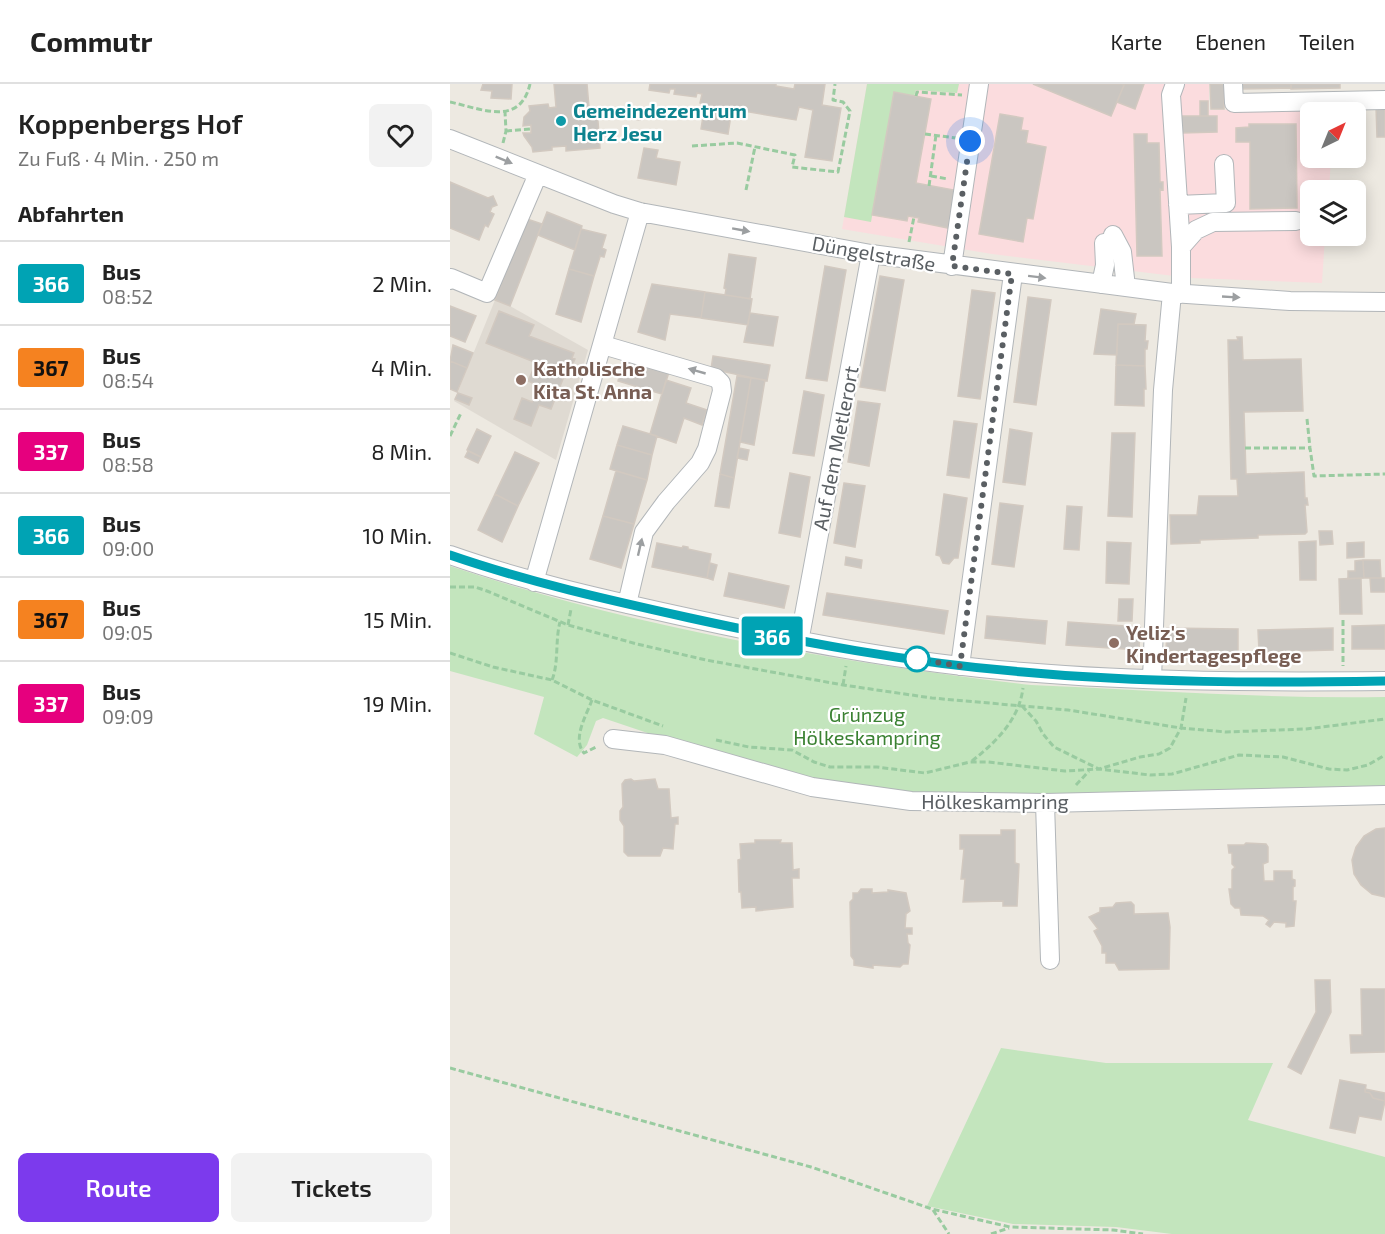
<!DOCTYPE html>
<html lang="de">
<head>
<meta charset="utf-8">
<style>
  body { margin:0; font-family:"Exo 2",sans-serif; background:#f2f2f2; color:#222; height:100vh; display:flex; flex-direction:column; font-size:22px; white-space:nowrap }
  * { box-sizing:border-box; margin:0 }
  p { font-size:20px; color:#767676 }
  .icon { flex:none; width:33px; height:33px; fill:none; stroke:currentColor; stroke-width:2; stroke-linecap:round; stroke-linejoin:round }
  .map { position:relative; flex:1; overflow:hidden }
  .panel { display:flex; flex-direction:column; background:#fff; width:450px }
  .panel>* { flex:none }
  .badge { padding:0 12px; border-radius:4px; font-size:21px; line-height:39px }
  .needle { width:39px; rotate:43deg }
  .controls { position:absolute; left:850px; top:18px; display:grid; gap:12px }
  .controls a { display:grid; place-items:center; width:66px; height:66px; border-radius:9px; background:#fff; box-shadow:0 3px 15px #0003; font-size:30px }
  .you { position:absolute; width:30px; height:30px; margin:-15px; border:4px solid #fff; border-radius:50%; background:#1a73e8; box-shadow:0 0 0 9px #1a73e833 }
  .map>.badge { position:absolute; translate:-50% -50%; box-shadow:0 0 0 3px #fff }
  h2 { padding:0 18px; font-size:22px; line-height:54px }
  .round { display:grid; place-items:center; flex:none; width:63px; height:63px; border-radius:9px; background:#f2f2f2 }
  .head { display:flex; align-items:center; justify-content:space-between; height:102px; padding:0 18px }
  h1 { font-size:28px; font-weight:600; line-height:45px }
  .cta { display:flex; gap:12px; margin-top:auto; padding:12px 18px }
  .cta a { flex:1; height:69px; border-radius:9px; background:#7c3aed; color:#fff; font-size:24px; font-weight:600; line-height:69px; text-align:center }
  .cta a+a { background:#f2f2f2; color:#222 }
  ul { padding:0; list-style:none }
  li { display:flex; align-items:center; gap:18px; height:84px; padding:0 18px; border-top:2px solid #e0e0e0 }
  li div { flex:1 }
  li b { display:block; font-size:22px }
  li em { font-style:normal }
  li .badge { min-width:66px; font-weight:700; text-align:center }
  header { display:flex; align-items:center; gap:36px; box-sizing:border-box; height:84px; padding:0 30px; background:#fff; border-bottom:2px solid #e0e0e0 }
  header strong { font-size:28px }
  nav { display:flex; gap:33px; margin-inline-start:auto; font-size:21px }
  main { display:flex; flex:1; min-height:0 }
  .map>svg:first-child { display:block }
  .education { fill:#dfdad2 }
  .medical { fill:#fbdcde }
  .green { fill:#c3e5bd }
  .building { fill:#cac6c1; stroke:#d2c9c0; stroke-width:1.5 }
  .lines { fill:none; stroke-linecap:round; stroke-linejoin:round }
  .minor-casing { stroke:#b2b6b9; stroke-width:20 }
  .path { stroke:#99cba0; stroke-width:3; stroke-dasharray:6 3; stroke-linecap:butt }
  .minor { stroke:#fff; stroke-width:18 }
  .oneway { fill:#9c9fa1 }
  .line-casing { stroke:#fff; stroke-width:14 }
  .line { stroke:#00a3b4; stroke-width:9 }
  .walk { stroke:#5a5f63; stroke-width:6; stroke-dasharray:0 10.8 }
  .culture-dot { fill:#0f9aa8; stroke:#fff; stroke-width:2 }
  .education-dot { fill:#8d6e63; stroke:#fff; stroke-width:2 }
  .stop-dot { fill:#fff; stroke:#00a3b4; stroke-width:3 }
  .labels { text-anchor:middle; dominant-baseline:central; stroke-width:4.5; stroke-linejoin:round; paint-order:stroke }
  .culture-label { font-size:20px; font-weight:bold; fill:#0d838f; stroke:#fff; text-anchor:start }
  .street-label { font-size:20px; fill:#5a5f63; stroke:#fff }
  .education-label { font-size:20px; font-weight:bold; fill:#785e54; stroke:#fff; text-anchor:start }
  .park-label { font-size:20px; fill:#3a8132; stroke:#fff }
</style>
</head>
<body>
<header>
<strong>Commutr</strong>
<nav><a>Karte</a><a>Ebenen</a><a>Teilen</a></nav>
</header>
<main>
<section class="panel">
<div class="head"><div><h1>Koppenbergs Hof</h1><p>Zu Fuß · 4 Min. · 250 m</p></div><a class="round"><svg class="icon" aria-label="heart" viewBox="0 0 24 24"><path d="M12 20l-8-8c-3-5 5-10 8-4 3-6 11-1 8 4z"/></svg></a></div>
<h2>Abfahrten</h2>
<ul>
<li><span class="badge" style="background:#00a3b4;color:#fff">366</span><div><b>Bus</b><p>08:52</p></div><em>2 Min.</em></li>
<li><span class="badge" style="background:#f58220;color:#111">367</span><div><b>Bus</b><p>08:54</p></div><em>4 Min.</em></li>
<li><span class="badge" style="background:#e6007e;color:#fff">337</span><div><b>Bus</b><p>08:58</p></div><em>8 Min.</em></li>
<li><span class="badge" style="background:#00a3b4;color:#fff">366</span><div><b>Bus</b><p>09:00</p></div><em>10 Min.</em></li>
<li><span class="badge" style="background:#f58220;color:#111">367</span><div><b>Bus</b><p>09:05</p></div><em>15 Min.</em></li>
<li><span class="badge" style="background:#e6007e;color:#fff">337</span><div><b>Bus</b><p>09:09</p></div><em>19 Min.</em></li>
</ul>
<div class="cta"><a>Route</a><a>Tickets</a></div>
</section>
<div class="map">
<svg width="935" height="1150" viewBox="0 0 935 1150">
  <rect width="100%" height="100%" fill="#ede9e1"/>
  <path class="education" d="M 45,216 L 60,222 L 138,266 L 106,376 L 4,317 Z"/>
  <path class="medical" d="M 417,0 L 759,0 L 759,26 L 882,24 L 882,28 L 861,28 L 861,74 L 881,74 L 879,106 L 861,106 L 861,152 L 875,152 L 872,199 L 741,194 L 542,170 L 392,145 Z"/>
  <path class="green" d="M 417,0 L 509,0 L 507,9 L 466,6 L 464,12 L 444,8 L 421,138 L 394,133 Z
    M 0,482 C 185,544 387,578 581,601 C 699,606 817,615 935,613 L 935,703 L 570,711 L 454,708 L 372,698 L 269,673 L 153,634 L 146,637 L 137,661 L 127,673 L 84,650 L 94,613 L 0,587 Z
    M 551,964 L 656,979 L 823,979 L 798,1036 L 935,1073 L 935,1150 L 722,1150 L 666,1143 L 563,1140 L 477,1122 Z"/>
  <path class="building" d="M 33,0 L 62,0 L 61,15 L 41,14 L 42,7 L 31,6 Z
    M 104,0 L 137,0 L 139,23 L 147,24 L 150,64 L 116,67 L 116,62 L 102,63 L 102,66 L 83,68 L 82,63 L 74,52 L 73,49 L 81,49 L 81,41 L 73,42 L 74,33 L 80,27 L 79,22 L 98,20 L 99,24 L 106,23 Z
    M 200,0 L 326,0 L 326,2 L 344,5 L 345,0 L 375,0 L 372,21 L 391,24 L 382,77 L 355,73 L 363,26 L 349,23 L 346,36 L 282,25 L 278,50 L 251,45 L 255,20 L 250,19 L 252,10 L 247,9 L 246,13 L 224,10 L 225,5 L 220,5 L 219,9 L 199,6 Z
    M 583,0 L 672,0 L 674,1 L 661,32 Z
    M 672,0 L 694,0 L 685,25 L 667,18 L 674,1 Z
    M 760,0 L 774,0 L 774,25 L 761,25 Z
    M 791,0 L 841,0 L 841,4 L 791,5 Z
    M 841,0 L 890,0 L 890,4 L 841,5 Z
    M 444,8 L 481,15 L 466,99 L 504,106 L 498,144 L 468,138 L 469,134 L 458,132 L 457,137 L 422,131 Z
    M 750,17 L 758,17 L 758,32 L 750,32 Z
    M 926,23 L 935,23 L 935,53 L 927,53 Z
    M 173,27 L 190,28 L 190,36 L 173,34 Z
    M 550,30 L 573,34 L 571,46 L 578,47 L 576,59 L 596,63 L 583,135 L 577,134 L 573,158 L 529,150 Z
    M 732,32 L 767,32 L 767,48 L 732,49 Z
    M 799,40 L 846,40 L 847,124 L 800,125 L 800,58 L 786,58 L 786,44 L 799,43 Z
    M 684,50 L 697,50 L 697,59 L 709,59 L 710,98 L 713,98 L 713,106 L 710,105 L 712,172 L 687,172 Z
    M 194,64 L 208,66 L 206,74 L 230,78 L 226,101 L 188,94 Z
    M 0,98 L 38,114 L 43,112 L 47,121 L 42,123 L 40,128 L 44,130 L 38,143 L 35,141 L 29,156 L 0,144 Z
    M 97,128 L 132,142 L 125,166 L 88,151 Z
    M 77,135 L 92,140 L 60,222 L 45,216 Z
    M 131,145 L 156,151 L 152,164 L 156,166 L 154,173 L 150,172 L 150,173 L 144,192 L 119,185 Z
    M 279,170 L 306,174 L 300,215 L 275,211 L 276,205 L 274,204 Z
    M 375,182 L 396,186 L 377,297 L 356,294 Z
    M 119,185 L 144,192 L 131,238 L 106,230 Z
    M 430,192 L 454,196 L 435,307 L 410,303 Z
    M 202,200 L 255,208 L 251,234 L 220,230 L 215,256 L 188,248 Z
    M 522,206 L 545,209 L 530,315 L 508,312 Z
    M 255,208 L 302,215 L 298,241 L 251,234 Z
    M 578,213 L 601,216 L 586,321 L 564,318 Z
    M 0,222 L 26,232 L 15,258 L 0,252 Z
    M 651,225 L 686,230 L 684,240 L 668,240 L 667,271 L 644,270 Z
    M 49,227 L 84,241 L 79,252 L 124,269 L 122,274 L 125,275 L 122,282 L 119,280 L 101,325 L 89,321 L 81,342 L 64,335 L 72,314 L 82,318 L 89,302 L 78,297 L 83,286 L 94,290 L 97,283 L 36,259 Z
    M 300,229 L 328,233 L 323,262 L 294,258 Z
    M 668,240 L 696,241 L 695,257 L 698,257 L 697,265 L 695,265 L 695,282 L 666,281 Z
    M 787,253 L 792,253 L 793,276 L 851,275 L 853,327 L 794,328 L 796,390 L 854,388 L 855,414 L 857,414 L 858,421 L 855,421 L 857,448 L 855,450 L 808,451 L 808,454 L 750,456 L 750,459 L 721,460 L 720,431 L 747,431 L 749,412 L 788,412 L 787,395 L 781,395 L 778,256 L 788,256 Z
    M 3,261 L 23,269 L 17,284 L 0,277 Z
    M 175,271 L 220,285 L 212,310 L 168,297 Z
    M 263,272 L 320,281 L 317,297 L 261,285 Z
    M 0,277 L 17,284 L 7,308 L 0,305 Z
    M 666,281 L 695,282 L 696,305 L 694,305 L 694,322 L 665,321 Z
    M 287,292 L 301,294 L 284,394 L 270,390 Z
    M 301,294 L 315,296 L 304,361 L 290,358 Z
    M 216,296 L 241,304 L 236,319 L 257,326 L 252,341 L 234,334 L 226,359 L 200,350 Z
    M 354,307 L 374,311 L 364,372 L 343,369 Z
    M 8,309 L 22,314 L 19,321 L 5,315 Z
    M 408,317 L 430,320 L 419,382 L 398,378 Z
    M 504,337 L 527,340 L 519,394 L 497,391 Z
    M 173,342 L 207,352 L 202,371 L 167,361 Z
    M 27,345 L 41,352 L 31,373 L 17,366 Z
    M 560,345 L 582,349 L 575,401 L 553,398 Z
    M 662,349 L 685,349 L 682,433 L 658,432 Z
    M 167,361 L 202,371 L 197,396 L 160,385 Z
    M 289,364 L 299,366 L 297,376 L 287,374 Z
    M 18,367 L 31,373 L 28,379 L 15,373 Z
    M 65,368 L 89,379 L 68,422 L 45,410 Z
    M 166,387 L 197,396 L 184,440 L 153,432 Z
    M 340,389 L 360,393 L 350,453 L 329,449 Z
    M 270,390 L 284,394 L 279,424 L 265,422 Z
    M 394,399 L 415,402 L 405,463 L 384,459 Z
    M 45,410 L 68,422 L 52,458 L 28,446 Z
    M 494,410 L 517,414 L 508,474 L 504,474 L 499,480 L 493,479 L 490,472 L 486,471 Z
    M 550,419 L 573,422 L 564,483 L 542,480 Z
    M 617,422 L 632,423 L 629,466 L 614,465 Z
    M 153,432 L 184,440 L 171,484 L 140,475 Z
    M 869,447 L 882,447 L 883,460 L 870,461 Z
    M 866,457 L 866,496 L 850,496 L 849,458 Z
    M 657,458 L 681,459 L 679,500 L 656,499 Z
    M 914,458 L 914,473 L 897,474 L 897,459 Z
    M 207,459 L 232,464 L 233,462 L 238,463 L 238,465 L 261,470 L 257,494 L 202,483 Z
    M 396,473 L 412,476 L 411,484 L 395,481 Z
    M 913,476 L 930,476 L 931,494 L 914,494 Z
    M 913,476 L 914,494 L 898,495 L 898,487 L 905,487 L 905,477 Z
    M 260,479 L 267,481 L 263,496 L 257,494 Z
    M 279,489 L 339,502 L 334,524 L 274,512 Z
    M 911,494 L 912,530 L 890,530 L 889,495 Z
    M 920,494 L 935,494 L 935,508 L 921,508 Z
    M 377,509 L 498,527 L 494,550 L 373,531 Z
    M 669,515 L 683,515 L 682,537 L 668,537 Z
    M 537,532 L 597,537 L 595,560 L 535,554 Z
    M 618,538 L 690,543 L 689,566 L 616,561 Z
    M 935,541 L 935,565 L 902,565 L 902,542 Z
    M 717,544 L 788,545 L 788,568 L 716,567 Z
    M 883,544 L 883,566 L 809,568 L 808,546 Z
    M 181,695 L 184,697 L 205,695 L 208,705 L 219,705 L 221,734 L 228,733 L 228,740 L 225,740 L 223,765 L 213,764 L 210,772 L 178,772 L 174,768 L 174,742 L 170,736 L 170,727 L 173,723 L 172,700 L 175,696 Z
    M 935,744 L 935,813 L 922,810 L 911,801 L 904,790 L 902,776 L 906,763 L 914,752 L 926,745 Z
    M 551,746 L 565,746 L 565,779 L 569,780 L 567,822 L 553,822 L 553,817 L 513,818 L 515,795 L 511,795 L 514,765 L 510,765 L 510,751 L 551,751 Z
    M 305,756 L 331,756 L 330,759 L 342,759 L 343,786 L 349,785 L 349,794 L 342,794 L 343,823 L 306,827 L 306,823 L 292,824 L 291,808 L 289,808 L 288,776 L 291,775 L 290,760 L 305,759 Z
    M 796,759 L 816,760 L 818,763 L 818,778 L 813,780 L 814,797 L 824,797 L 824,787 L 842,787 L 842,795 L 845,796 L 845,802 L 843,803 L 843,817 L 846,817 L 844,842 L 836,843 L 836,839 L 824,838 L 820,843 L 816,840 L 819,836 L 813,832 L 791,831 L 790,824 L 785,824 L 781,820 L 779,805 L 782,805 L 782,786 L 785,783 L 782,780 L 782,769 L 779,769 L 778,761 L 794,761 Z
    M 411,805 L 422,805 L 422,809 L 438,808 L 438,806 L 456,809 L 460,827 L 456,830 L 455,844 L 462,844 L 462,850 L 457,850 L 458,859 L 460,861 L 458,880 L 453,880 L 450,883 L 423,881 L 423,884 L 404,881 L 404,876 L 401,872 L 400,818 L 403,815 L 403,809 L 408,809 Z
    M 681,818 L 684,821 L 684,830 L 718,829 L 720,843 L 719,885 L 669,886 L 665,879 L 656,879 L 656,869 L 652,869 L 652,862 L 644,847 L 648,845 L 639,833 L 650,828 L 650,824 L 663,823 L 666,819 Z
    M 865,896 L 880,896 L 881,928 L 851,990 L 838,983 L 866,928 Z
    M 911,905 L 935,905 L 935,968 L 901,969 L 900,951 L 912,951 Z
    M 890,996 L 916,1001 L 915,1008 L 920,1009 L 923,1014 L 935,1017 L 931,1036 L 909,1032 L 905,1049 L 880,1044 Z
    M 915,1005 L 935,1009 L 935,1017 L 923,1014 L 920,1009 L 915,1008 Z"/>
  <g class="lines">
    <g class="minor-casing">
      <path id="minor" d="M 725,0 L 721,11 L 731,163 L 731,210
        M 783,0 L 784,19 L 935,16
        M 0,55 L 164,120 L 190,128 L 421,170 L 722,209 L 840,217 L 935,218
        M 728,121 L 776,119 L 774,80
        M 663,151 L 672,168 L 676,203
        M 731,163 L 746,146 L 763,138 L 846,137
        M 502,182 L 529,0
        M 0,196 L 1,194 L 37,209 L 88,90
        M 651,200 L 655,181 L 654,159
        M 153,261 L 266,294 L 271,299 L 272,307 L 257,365 L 250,379 L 216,418 L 194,448 L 177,520
        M 0,471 C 74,497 149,514 226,531 C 340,556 456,579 573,588 C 693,598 814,598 935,597
        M 84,498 L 190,128
        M 349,558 L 421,170
        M 510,582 L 563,190
        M 702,595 L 713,306 L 722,209
        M 163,655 L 215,661 L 362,703 L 461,717 L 595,719 L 935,711
        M 595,719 L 600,876"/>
    </g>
    <path class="path" d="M 466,12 L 467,8 L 512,11
      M 0,18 C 32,25 70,43 80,0
      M 56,47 L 81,45
      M 475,50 L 506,54
      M 53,59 L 56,47 L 55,28
      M 242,62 L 287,59 L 345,71 L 342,83 L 388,88 L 400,27 L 393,18 L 383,16 L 385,0
      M 481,92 L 498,95
      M 479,102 L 486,51
      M 296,106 L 305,63
      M 459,158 L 464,133
      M 857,335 L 860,364
      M 0,352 L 11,329
      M 795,364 L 860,364 L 864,392 L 935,390
      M 0,503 L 25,503 L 37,507 L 118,541 L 187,560 L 256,576 L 393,601 L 482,614 L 618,626 L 731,644 L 776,648 L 856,645 L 935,635
      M 893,536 L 893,582
      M 118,541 L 121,525
      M 0,569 L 43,583 L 102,596 L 142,616 L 213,642
      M 102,596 C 109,578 105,557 110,538
      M 393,601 L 396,582
      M 142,616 C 136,632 122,655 134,669 L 148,662
      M 572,622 L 586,637 L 593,650 L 604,663 L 649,685 L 690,673 L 709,670 L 720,664 L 731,644 L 736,614
      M 266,656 L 299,663 L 342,666 L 364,678 L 380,683 L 427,683 L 475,689 L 520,678 L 538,678 L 615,687 L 649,685 L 700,691 L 722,690 L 789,671 L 833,673 L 879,685 L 897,686 L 918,681 L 935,671
      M 522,677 C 546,658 569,636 573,604
      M 626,701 L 639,687
      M 0,984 L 361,1083 L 482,1125 L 560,1143 L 663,1146 L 693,1150
      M 483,1126 L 499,1150
      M 541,1150 L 559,1144"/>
    <use href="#minor" class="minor"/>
  </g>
  <defs><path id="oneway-solid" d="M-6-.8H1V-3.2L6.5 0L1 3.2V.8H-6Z" transform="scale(1.5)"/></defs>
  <g class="oneway">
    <use href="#oneway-solid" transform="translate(54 76) rotate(22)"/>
    <use href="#oneway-solid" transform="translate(291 146) rotate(10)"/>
    <use href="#oneway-solid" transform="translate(587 193) rotate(7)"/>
    <use href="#oneway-solid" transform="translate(781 213) rotate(3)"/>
    <use href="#oneway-solid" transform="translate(247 287) rotate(-164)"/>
    <use href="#oneway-solid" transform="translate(190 463) rotate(-77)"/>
  </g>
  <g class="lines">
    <g class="line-casing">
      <path id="line" d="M 0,471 C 78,498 159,516 240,534 C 350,558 461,579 573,588 C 693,599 814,599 935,597"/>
    </g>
    <use href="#line" class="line"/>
    <path class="walk" d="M 467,575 L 510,582 L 562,190 L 502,182 L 520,57"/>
  </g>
  <circle class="culture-dot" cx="111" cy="37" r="6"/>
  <g class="education-dot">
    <circle cx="71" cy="296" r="6"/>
    <circle cx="664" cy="559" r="6"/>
  </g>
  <circle class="stop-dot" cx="467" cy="575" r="12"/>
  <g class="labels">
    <g class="culture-label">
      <text x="123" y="26">Gemeindezentrum<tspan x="123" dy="23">Herz Jesu</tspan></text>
    </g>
    <g class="street-label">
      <text transform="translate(424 169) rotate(10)">Düngelstraße</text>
      <text transform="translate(385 364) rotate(-79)">Auf dem Metlerort</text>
      <text x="545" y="717">Hölkeskampring</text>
    </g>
    <g class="education-label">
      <text x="83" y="284">Katholische<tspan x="83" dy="23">Kita St. Anna</tspan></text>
      <text x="676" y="548">Yeliz's<tspan x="676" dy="23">Kindertagespflege</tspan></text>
    </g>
    <g class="park-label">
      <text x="417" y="630">Grünzug<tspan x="417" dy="23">Hölkeskampring</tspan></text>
    </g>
  </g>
</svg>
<div class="controls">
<a><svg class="needle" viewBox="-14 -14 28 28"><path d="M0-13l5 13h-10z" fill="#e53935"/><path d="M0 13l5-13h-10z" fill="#767676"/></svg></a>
<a><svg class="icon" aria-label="layers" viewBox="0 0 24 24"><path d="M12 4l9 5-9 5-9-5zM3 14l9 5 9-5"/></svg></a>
</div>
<div class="you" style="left:520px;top:57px"></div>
<b class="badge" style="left:322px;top:552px;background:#00a3b4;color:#fff">366</b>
</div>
</main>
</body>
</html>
